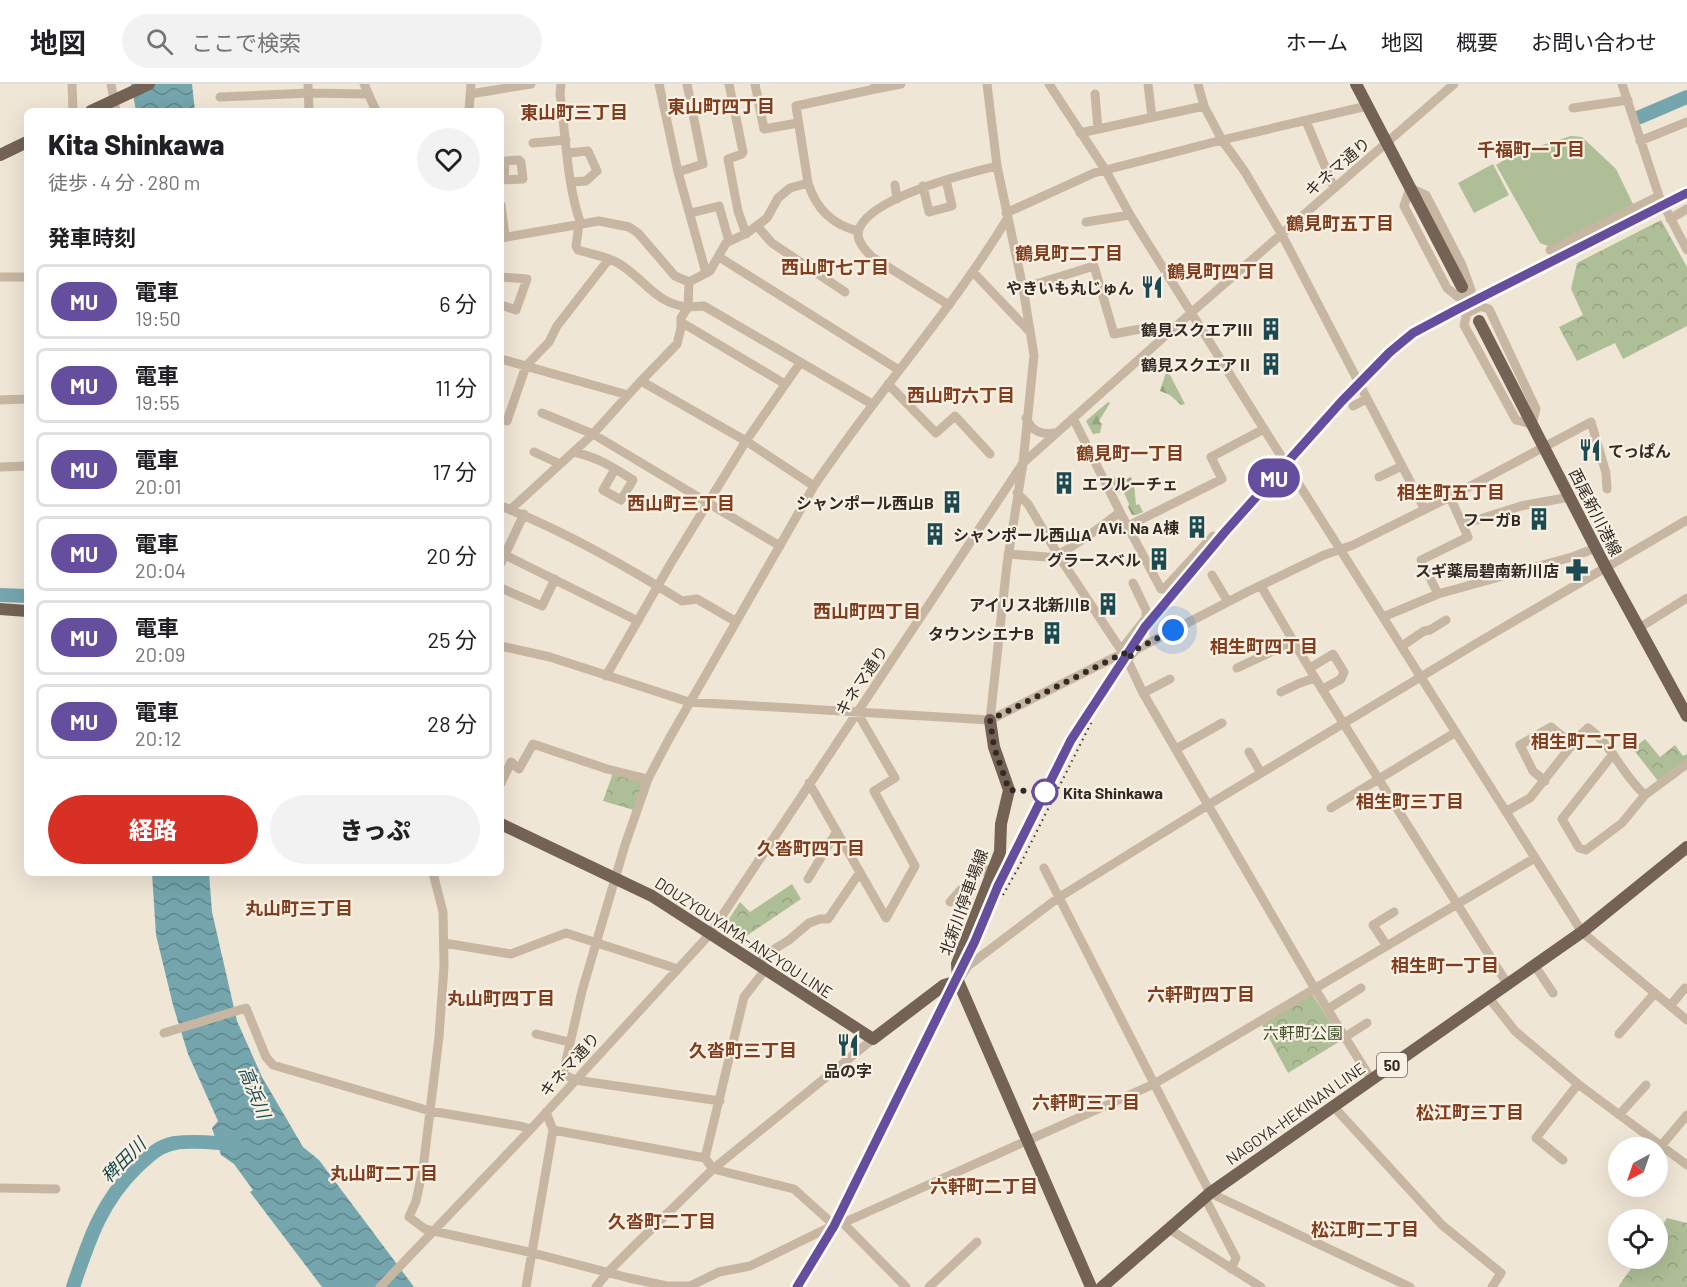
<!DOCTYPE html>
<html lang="ja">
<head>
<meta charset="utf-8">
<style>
  body { margin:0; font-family:Barlow,"Noto Sans JP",sans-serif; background:#f2f2f2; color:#202124; height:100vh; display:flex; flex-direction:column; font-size:22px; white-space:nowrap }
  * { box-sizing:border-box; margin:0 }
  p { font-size:20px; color:#757577 }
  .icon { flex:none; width:33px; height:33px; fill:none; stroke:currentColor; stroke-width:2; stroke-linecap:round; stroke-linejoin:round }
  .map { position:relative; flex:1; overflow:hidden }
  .sheet { position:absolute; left:24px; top:24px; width:480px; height:768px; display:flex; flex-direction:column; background:#fff; border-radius:9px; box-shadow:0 6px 24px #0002 }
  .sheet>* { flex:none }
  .badge { padding:0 12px; border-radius:20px; font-size:21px; line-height:39px }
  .needle { width:39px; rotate:220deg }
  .tools { position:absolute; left:1608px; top:1053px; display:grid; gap:12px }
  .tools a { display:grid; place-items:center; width:60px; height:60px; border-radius:50%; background:#fff; box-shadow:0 6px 24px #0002; font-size:30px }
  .you { position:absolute; width:30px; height:30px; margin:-15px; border:4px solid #fff; border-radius:50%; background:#1a73e8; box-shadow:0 0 0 9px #1a73e833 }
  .map>.badge { position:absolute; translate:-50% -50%; box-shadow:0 0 0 3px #fff }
  h2 { padding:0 24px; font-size:22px; line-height:54px }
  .round { display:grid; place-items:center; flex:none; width:63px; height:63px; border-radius:32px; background:#f2f2f2 }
  .overview { display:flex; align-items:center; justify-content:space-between; height:102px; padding:0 24px }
  h1 { font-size:28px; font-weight:800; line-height:45px }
  .cta { display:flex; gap:12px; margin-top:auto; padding:12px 24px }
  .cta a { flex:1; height:69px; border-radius:36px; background:#d93025; color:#fff; font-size:24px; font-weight:800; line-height:69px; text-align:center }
  .cta a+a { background:#f2f2f2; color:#202124 }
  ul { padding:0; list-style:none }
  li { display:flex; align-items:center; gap:18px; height:75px; margin:0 12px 9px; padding:0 12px; border:3px solid #e0e0e0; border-radius:9px }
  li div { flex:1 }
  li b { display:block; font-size:22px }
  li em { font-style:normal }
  li .badge { min-width:66px; font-weight:700; text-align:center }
  header { display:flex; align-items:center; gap:36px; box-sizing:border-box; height:84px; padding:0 30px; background:#fff; border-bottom:2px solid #e0e0e0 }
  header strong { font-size:28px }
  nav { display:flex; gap:33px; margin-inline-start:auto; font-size:21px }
  .search { width:420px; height:54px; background:#f2f2f2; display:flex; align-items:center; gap:15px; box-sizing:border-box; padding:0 21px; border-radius:33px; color:#757577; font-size:22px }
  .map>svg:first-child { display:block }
  .forest { fill:url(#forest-firs) }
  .park { fill:url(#park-crowns) }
  .garden { fill:#aebe96 }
  .water { fill:url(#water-waves) }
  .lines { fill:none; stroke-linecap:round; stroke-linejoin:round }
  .river { stroke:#75a6ad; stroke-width:14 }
  .major-tunnel { stroke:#cac0b3; stroke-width:12; stroke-dasharray:12 6; stroke-linecap:butt }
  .minor { stroke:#c7b6a2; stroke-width:9 }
  .major { stroke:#746255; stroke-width:12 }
  .rail { stroke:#322a25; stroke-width:2; stroke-dasharray:1.5 4.5; stroke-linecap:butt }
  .line-casing { stroke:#fff; stroke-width:14 }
  .line { stroke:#654e9e; stroke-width:9 }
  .walk { stroke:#322a25; stroke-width:6; stroke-dasharray:0 10.8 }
  .stop-dot { fill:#fff; stroke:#654e9e; stroke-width:3 }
  .labels { text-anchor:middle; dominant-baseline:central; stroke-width:4.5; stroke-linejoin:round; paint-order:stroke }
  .shield { fill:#f8f0e2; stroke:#6d655e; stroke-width:1.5 }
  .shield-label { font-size:15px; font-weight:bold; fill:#322a25 }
  .street-label { font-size:16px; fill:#322a25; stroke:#f8f0e2 }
  .poi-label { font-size:16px; font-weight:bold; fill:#322a25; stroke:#f8f0e2; text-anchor:end }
  .stop-label { font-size:16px; font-weight:bold; fill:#322a25; stroke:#f8f0e2; text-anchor:start }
  .park-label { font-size:16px; fill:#3e5029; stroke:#f8f0e2 }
  .neighbourhood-label { font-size:18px; font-weight:bold; fill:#803e1f; stroke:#f8f0e2 }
  .water-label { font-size:18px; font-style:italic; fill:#1b4a53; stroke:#f8f0e2 }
</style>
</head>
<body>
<header>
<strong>地図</strong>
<div class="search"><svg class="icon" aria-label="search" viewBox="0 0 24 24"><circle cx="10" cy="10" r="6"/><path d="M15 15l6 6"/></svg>ここで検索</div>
<nav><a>ホーム</a><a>地図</a><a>概要</a><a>お問い合わせ</a></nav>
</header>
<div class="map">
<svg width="1687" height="1203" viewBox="0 0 1687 1203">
  <defs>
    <pattern id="forest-firs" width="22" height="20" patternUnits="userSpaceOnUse" patternTransform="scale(1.5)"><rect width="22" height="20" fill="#aebe96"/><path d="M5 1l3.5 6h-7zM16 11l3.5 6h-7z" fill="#96a381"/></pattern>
    <pattern id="park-crowns" width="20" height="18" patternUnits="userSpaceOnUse" patternTransform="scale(1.5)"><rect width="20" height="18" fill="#aebe96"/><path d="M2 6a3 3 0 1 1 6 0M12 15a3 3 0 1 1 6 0" fill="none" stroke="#96a381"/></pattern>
    <pattern id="water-waves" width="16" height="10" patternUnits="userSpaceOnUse" patternTransform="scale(1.5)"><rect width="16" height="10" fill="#75a6ad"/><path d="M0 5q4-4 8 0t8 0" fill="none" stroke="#61878d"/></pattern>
  </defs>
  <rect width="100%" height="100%" fill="#f0e6d6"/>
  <path class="forest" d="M 1167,285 L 1185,320 L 1181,321 L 1170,311 L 1160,307 Z
    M 1108,318 L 1110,319 L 1099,337 L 1102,340 L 1100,349 L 1093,350 L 1086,337 Z
    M 1115,393 L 1118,400 L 1131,393 L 1132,398 L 1118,409 L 1111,396 Z
    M 1134,400 L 1136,421 L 1139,420 L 1143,428 L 1136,431 L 1132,431 L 1128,423 L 1129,420 L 1124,409 Z"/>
  <path class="park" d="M 1661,136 L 1687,183 L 1687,242 L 1623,275 L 1615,259 L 1577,277 L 1559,243 L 1583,231 L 1571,205 L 1577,179 Z
    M 1645,655 L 1660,673 L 1675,661 L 1683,672 L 1687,670 L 1687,675 L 1658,697 L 1633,665 Z
    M 613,689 L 642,697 L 644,700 L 634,726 L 603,717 Z
    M 792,800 L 801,815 L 742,855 L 731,848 L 729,835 L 740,818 L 750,828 Z
    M 1312,910 L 1342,956 L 1288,989 L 1262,941 Z
    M 1667,1134 L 1687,1139 L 1687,1203 L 1618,1203 L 1638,1175 L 1658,1174 L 1658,1148 Z"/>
  <path class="garden" d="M 1571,52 L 1582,53 L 1616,85 L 1634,122 L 1551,163 L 1540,159 L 1496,81 L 1514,70 Z
    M 1493,80 L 1509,111 L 1474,129 L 1458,99 Z"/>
  <path class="water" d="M 131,0 L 192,0 L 195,27 L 136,27 Z
    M 152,789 L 209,789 L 212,828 L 237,937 L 262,993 L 303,1063 L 319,1076 L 414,1203 L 322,1203 L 250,1108 L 253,1106 L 234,1080 L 221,1071 L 212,1044 L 218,1037 L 188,970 L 173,921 L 156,851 Z"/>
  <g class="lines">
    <path class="river" d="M 1640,33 L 1687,13
      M 0,511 L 27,512
      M 73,1203 C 89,1156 101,1118 137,1083 C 149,1072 158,1062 175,1059 C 194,1056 215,1059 235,1060"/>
    <path class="major-tunnel" d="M 1462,203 L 1479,237"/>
    <path class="minor" d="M 72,0 L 73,27
      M 111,0 L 116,27
      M 308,0 L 309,27
      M 364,0 L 376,27
      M 561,0 L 560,10 C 566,51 567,103 581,140
      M 659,0 L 678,88 L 706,189
      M 729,0 L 743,68 L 742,70 L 728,75 L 738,127 L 746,150
      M 755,0 L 764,45 L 798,39
      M 987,0 L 997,82 L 1023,204 L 1034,271 L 1023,379 L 1007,480 L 990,636
      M 1049,0 L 1106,87 L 1130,131 L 1264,345 L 1582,848 L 1687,936
      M 1148,0 L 1152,33
      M 1198,0 L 1204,22 L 1222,56 L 1245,88 L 1281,149 L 1424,424
      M 1622,0 L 1659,112 L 1687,166
      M 875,5 L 901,0
      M 470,10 L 531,0
      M 1095,10 L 1098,45
      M 220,13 L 309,9 L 368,10
      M 1573,24 L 1628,16
      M 469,27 L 471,0
      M 1306,37 L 1334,104
      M 1080,49 L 1204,22
      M 1640,57 L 1687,38
      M 533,59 L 566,56
      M 568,69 L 588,67 L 597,87 L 586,97 L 571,98
      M 678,88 L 703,80 L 687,0
      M 501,96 L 523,95 L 521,78 L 519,76 L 505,77 L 504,96
      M 808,99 L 796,22 L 875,5 L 875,0
      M 895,101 L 897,115
      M 923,102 L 929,128 L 952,122 L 946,96
      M 1410,104 L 1426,111 L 1462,181 L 1471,206 L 1458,213 L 1447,204 L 1404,122 Z
      M 501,121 L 505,152
      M 691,129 L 719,122 L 729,157
      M 1006,129 L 1094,89 L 1222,56 L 1367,22
      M 1670,135 L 1687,125
      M 1086,138 L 1130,131
      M 579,140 L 576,162 L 578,166 C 591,170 606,172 618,179 C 644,194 655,220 688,223 L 681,234 L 681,244 L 677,260 L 641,297
      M 757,142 L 772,159 L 845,208
      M 501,154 L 599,137 L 629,143 L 638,149 L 675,192 L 689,198 L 710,187 L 726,159 L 747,149 L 767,134 L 778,114 L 790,104 L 808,99 C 816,125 833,141 858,147
      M 1550,166 L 1557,164 L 1576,153 L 1659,112
      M 719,173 L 899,286
      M 973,188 L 1030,248
      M 0,193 L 27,193
      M 501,193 L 527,195 L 516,226 L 501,221
      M 689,198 L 688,223 L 704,222 L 872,320
      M 1023,204 L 1094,182 L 1114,250 L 1140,245 L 1169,248
      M 949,221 L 872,173 C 866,167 858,159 858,150 C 861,115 968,89 997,82
      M 1479,222 L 1489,225 L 1536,325 L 1532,340 L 1516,336 L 1464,241 L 1467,229 Z
      M 681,238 L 785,300
      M 501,275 L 628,311 L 641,297 L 746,357 L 814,402
      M 888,300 L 936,349 L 955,332 L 990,370
      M 0,316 L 27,315
      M 1353,322 L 1367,315
      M 542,329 L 593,350 L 780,462
      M 1026,334 C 1032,348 1042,351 1055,349
      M 1073,334 L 1120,428
      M 507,337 L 526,282 L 549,258 L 557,242 L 609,175
      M 534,368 L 560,380
      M 574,368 C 599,374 611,382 633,396 L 621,416 L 603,406 L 615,385
      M 0,383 L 27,382
      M 1379,393 L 1402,382
      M 1017,409 L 1028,420 L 1060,474 L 1127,575 L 1143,609 L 1208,721 L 1315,905 L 1371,995
      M 1450,413 L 1468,453 L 1421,476 L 1438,510 L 1572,473 L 1596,464
      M 501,422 C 562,446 626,482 682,517 L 697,515 L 735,537
      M 511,425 L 593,350 L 628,311
      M 1464,440 L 1521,422 L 1570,413
      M 1128,442 L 1222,395 L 1211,373 L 1264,345
      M 1008,470 L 1060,474
      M 505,471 L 638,537
      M 1058,471 C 1080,458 1100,444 1120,428 L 1161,505 L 1164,505 L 1213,452
      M 501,479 L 524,430
      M 1212,491 L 1228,518
      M 1261,502 L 1315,594 L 1508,901
      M 501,504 L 542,522 L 555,495
      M 1383,533 L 1438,510
      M 1639,544 L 1687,514
      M 501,562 L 550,573 L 689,618 L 990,636 L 1123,569
      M 1402,562 L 1424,547 L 1430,546 L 1446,536
      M 1121,566 L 1146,534 L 1146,526 L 1133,499
      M 1127,575 L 1137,565 L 1249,507 L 1324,471 L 1353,461 L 1450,413 L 1591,338 L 1606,389 L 1607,405
      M 1237,584 L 1294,557
      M 1310,584 L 1333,570 L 1344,588 L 1341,595 L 1323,605
      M 606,592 L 671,479 L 746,357 L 800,279
      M 1281,608 L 1300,599 L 1315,594
      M 1143,609 L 1170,595
      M 1176,665 L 1222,639
      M 1249,668 L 1261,689
      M 1613,670 L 1562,735 L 1579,764 L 1586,766 L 1622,739 L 1645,711
      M 1545,697 L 1533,687 L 1520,661 L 1551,643 L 1573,661
      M 501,699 L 511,678 L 519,685 L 533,660 L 607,685 L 648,695
      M 809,699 L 886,834 L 915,782 L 874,707 L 895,694 L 857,628
      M 1331,724 L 1456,648
      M 1507,727 L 1530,714 L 1579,652 L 1588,644 C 1613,662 1623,692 1645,711 L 1687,680
      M 1044,784 L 1210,1109 L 1410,1203
      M 433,789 L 443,828 L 444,882 L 439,953 L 423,1085 L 416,1117 L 409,1133 L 425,1145 L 533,1169 L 629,1194 L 667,1202 L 690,1202 L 719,1188 L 750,1182 L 834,1141 L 843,1139 L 1154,1000 L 1535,774
      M 808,795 L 837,747
      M 950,818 L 975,790 L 995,783
      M 444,859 L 511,870 L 566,849 L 678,885
      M 1387,862 L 1373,841 L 1394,828
      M 758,881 L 768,869 L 789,856 L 809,839 L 820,835 L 828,835 L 860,788
      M 1535,882 L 1553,909
      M 958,897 L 968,882 L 1058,814 L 1208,721 L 1477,559 L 1687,436
      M 1489,914 L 1515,947 L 1578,1000 L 1687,1081
      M 1670,922 L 1685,904
      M 1328,925 L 1361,904
      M 164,949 L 246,924 L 266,973 L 273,981 L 430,1027 L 520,1042 L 531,1045
      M 536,950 L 569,958
      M 1619,950 L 1655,909
      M 1345,953 L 1367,939
      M 720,1017 L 575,996 L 563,990 L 582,907 L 625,761 L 648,695 L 669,655 L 814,402 C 875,311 950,229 1007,135
      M 1333,1022 L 1442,1141 L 1501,1189 L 1492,1203
      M 1619,1031 L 1646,1001
      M 553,1046 L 705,1074 L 713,1085 L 794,1105 L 834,1141
      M 1661,1062 L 1687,1031
      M 705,1074 L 744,913 L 765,886
      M 1563,1076 L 1536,1054 L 1578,1000
      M 0,1104 L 56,1105
      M 1205,1114 L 1236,1174 L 1231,1185
      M 843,1139 L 906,1203
      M 1169,1145 L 1261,1203
      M 380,1203 L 531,1045 L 710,850 L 1023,379 L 1192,228 L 1454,0
      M 526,1203 L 553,1046 L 546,1028
      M 596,1203 L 608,1188 L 632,1164 L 713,1085 L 873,955
      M 929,1203 L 977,1158"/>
    <path class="major" d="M 1356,0 L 1462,203
      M 91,27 L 149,0
      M 0,71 L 27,58
      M 1479,237 L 1606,484 L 1687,632
      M 0,525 L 27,527
      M 990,636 L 994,663 L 1009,706 L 1001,740 L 1000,768 L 957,880 L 958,897 L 1091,1203
      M 501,740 L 652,812 L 873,955 L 944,901 L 958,897
      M 1102,1203 L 1210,1109 L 1582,848 L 1687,763"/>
    <path class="rail" d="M 1003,811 L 1020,781 L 1092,637
      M 798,1203 L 834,1141 L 975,857 L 998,802 L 1071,656 L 1145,543 L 1224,449 L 1342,317 L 1390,268 L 1413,249 L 1458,225 L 1687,109"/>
  </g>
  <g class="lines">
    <g class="line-casing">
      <path id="line" d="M 797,1203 L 834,1142 L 975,857 L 998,802 L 1071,656 L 1145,543 L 1224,449 L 1342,317 L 1390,268 L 1413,249 L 1458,225 L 1687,109"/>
    </g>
    <use href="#line" class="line"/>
    <path class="walk" d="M 1045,708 L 1009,706 L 994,663 L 990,636 L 1124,569 L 1128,575 L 1137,565 L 1173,546"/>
  </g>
  <defs>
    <g id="restaurant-bare" transform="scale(1.8)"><path d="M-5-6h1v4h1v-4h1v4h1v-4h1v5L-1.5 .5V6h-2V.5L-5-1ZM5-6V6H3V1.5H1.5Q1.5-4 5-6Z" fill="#1b4a53" stroke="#f8f0e2" stroke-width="2.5" paint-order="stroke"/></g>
    <g id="building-bare" transform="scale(1.8)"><path d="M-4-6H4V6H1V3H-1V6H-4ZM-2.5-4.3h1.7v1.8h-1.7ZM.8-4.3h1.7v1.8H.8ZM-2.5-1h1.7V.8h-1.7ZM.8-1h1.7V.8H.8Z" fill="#1b4a53" stroke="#f8f0e2" stroke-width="2.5" paint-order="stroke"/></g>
    <g id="pharmacy-bare" transform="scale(1.8)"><path d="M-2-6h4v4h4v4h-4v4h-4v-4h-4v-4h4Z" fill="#1b4a53" stroke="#f8f0e2" stroke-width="2.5" paint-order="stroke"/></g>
  </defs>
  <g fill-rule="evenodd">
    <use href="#restaurant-bare" x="1152" y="203"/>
    <use href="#building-bare" x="1271" y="245"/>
    <use href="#building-bare" x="1271" y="280"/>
    <use href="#restaurant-bare" x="1590" y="366"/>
    <use href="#building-bare" x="1064" y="399"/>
    <use href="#building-bare" x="952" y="418"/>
    <use href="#building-bare" x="1539" y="435"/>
    <use href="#building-bare" x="1197" y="443"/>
    <use href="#building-bare" x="935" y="450"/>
    <use href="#building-bare" x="1159" y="475"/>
    <use href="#pharmacy-bare" x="1577" y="486"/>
    <use href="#building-bare" x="1108" y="520"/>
    <use href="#building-bare" x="1052" y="549"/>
    <use href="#restaurant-bare" x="848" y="961"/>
  </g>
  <circle class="stop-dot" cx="1045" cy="708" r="12"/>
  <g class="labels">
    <rect class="shield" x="1377" y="969" width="30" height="24" rx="4.5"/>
    <g class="shield-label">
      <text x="1392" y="981">50</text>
    </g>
    <g class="street-label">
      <text transform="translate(1337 82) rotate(-41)">キネマ通り</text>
      <text transform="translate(1596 428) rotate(63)">西尾新川港線</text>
      <text transform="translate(861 596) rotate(-56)">キネマ通り</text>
      <text transform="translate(963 818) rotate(-70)">北新川停車場線</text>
      <text transform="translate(744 853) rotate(33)">DOUZYOUYAMA-ANZYOU LINE</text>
      <text transform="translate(569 980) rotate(-48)">キネマ通り</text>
      <text transform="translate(1295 1029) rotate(-35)">NAGOYA-HEKINAN LINE</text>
    </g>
    <g class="poi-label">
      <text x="1134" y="203">やきいも丸じゅん</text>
      <text x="1253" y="245">鶴見スクエアⅢ</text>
      <text x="1253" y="280">鶴見スクエアⅡ</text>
      <text x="1608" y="366" text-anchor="start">てっぱん</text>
      <text x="1082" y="399" text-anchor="start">エフルーチェ</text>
      <text x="934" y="418">シャンポール西山B</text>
      <text x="1521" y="435">フーガB</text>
      <text x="1179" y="443">AVi. Na A棟</text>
      <text x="953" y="450" text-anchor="start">シャンポール西山A</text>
      <text x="1141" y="475">グラースベル</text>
      <text x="1559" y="486">スギ薬局碧南新川店</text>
      <text x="1090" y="520">アイリス北新川B</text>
      <text x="1034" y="549">タウンシエナB</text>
      <text x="848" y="986" text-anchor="middle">品の字</text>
    </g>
    <g class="stop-label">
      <text x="1063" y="708">Kita Shinkawa</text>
    </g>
    <g class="park-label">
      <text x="1303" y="948">六軒町公園</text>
    </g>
    <g class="neighbourhood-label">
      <text x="721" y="22">東山町四丁目</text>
      <text x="574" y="28">東山町三丁目</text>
      <text x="1531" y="65">千福町一丁目</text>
      <text x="1340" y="139">鶴見町五丁目</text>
      <text x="1069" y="169">鶴見町二丁目</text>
      <text x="835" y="183">西山町七丁目</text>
      <text x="1221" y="187">鶴見町四丁目</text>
      <text x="961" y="311">西山町六丁目</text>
      <text x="1130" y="369">鶴見町一丁目</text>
      <text x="1451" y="408">相生町五丁目</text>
      <text x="681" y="419">西山町三丁目</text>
      <text x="867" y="527">西山町四丁目</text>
      <text x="1264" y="562">相生町四丁目</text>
      <text x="1585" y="657">相生町二丁目</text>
      <text x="1410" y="717">相生町三丁目</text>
      <text x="811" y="764">久沓町四丁目</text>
      <text x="299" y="824">丸山町三丁目</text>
      <text x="1445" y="881">相生町一丁目</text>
      <text x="1201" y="910">六軒町四丁目</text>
      <text x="501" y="914">丸山町四丁目</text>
      <text x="743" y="966">久沓町三丁目</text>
      <text x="1086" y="1018">六軒町三丁目</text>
      <text x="1470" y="1028">松江町三丁目</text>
      <text x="384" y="1089">丸山町二丁目</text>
      <text x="984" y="1102">六軒町二丁目</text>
      <text x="662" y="1137">久沓町二丁目</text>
      <text x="1365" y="1145">松江町二丁目</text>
    </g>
    <g class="water-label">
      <text transform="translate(255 1008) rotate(68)">高浜川</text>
      <text transform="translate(123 1076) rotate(-45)">稗田川</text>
    </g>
  </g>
</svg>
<div class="tools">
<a><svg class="needle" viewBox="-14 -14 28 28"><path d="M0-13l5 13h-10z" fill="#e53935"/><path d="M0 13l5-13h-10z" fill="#757577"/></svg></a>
<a><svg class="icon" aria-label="locate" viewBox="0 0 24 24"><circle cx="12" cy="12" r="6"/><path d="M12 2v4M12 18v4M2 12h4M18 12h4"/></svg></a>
</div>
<div class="you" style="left:1173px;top:546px"></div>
<b class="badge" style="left:1274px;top:394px;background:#654e9e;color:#fff">MU</b>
<section class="sheet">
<div class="overview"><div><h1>Kita Shinkawa</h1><p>徒歩 · 4 分 · 280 m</p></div><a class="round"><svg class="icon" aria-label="heart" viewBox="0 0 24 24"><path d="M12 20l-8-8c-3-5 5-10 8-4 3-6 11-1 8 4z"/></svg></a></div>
<h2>発車時刻</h2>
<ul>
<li><span class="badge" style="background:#654e9e;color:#fff">MU</span><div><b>電車</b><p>19:50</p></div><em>6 分</em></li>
<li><span class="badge" style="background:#654e9e;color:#fff">MU</span><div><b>電車</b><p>19:55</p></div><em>11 分</em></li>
<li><span class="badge" style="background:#654e9e;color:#fff">MU</span><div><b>電車</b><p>20:01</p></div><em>17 分</em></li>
<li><span class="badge" style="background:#654e9e;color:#fff">MU</span><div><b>電車</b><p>20:04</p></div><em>20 分</em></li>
<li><span class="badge" style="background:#654e9e;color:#fff">MU</span><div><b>電車</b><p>20:09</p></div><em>25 分</em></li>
<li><span class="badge" style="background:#654e9e;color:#fff">MU</span><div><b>電車</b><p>20:12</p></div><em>28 分</em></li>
</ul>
<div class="cta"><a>経路</a><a>きっぷ</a></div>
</section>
</div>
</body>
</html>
